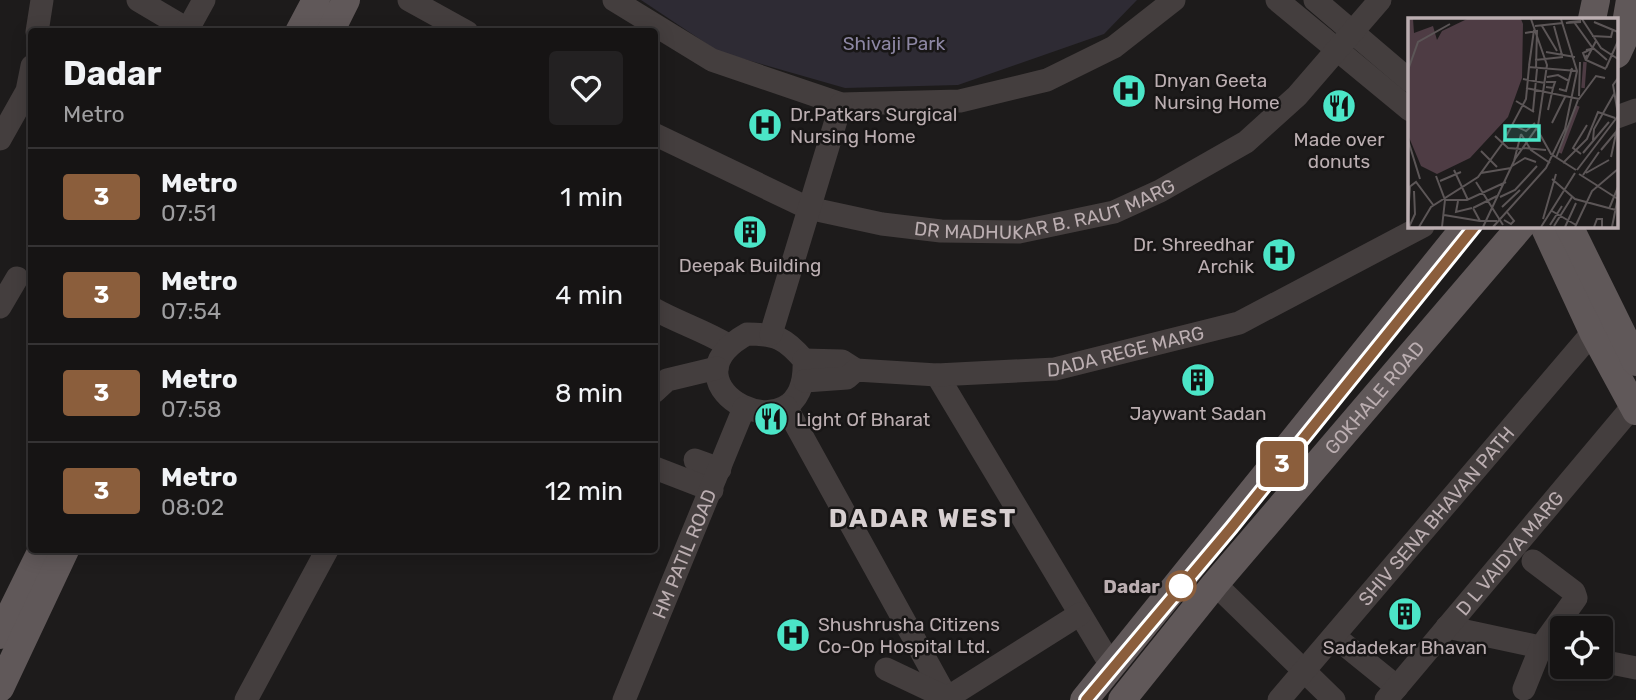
<!DOCTYPE html>
<html lang="en">
<head>
<meta charset="utf-8">
<style>
  body { margin:0; font-family:Rubik,sans-serif; background:#232122; color:#f1f3f6; height:100vh; display:flex; flex-direction:column; font-size:26px; white-space:nowrap }
  * { box-sizing:border-box; margin:0 }
  p { font-size:23px; color:#9e9ea0 }
  .icon { flex:none; width:38px; height:38px; fill:none; stroke:currentColor; stroke-width:2; stroke-linecap:round; stroke-linejoin:round }
  .map { position:relative; flex:1; overflow:hidden }
  .sheet { position:absolute; left:28px; top:28px; width:630px; height:525px; display:flex; flex-direction:column; background:#161414; border-radius:7px; box-shadow:0 4px 18px #0003,0 0 0 2px #353334 }
  .sheet>* { flex:none }
  .badge { padding:0 14px; border-radius:5px; font-size:24px; line-height:46px }
  .fabs { position:absolute; left:1550px; top:616px; display:grid; gap:14px }
  .fabs a { display:grid; place-items:center; width:63px; height:63px; border-radius:7px; background:#161414; box-shadow:0 4px 18px #0003,0 0 0 2px #353334; font-size:35px }
  .map>.badge { position:absolute; translate:-50% -50%; box-shadow:0 0 0 4px #fff }
  .round { display:grid; place-items:center; flex:none; width:74px; height:74px; border-radius:7px; background:#232122 }
  .summary { display:flex; align-items:center; justify-content:space-between; height:119px; padding:0 35px }
  h1 { font-size:33px; font-weight:700; line-height:52px }
  ul { padding:0; list-style:none }
  li { display:flex; align-items:center; gap:21px; height:98px; padding:0 35px; border-top:2px solid #353334 }
  li div { flex:1 }
  li b { display:block; font-size:26px }
  li em { font-style:normal }
  li .badge { min-width:77px; font-weight:700; text-align:center }
  .map>svg:first-child { display:block }
  .green { fill:#2e2b34 }
  .lines { fill:none; stroke-linecap:round; stroke-linejoin:round }
  .minor { stroke:#443e3e; stroke-width:23 }
  .major { stroke:#605859; stroke-width:28 }
  .line-casing { stroke:#fff; stroke-width:16 }
  .line { stroke:#8b5e3c; stroke-width:10 }
  .stop-dot { fill:#fff; stroke:#8b5e3c; stroke-width:3.5 }
  .labels { text-anchor:middle; dominant-baseline:central; stroke-width:5; stroke-linejoin:round; paint-order:stroke }
  .park-label { font-size:19px; fill:#8d87a4; stroke:#181616 }
  .poi-label { font-size:19px; fill:#bbaeb1; stroke:#181616; text-anchor:start }
  .street-label { font-size:19px; fill:#bbaeb1; stroke:#181616 }
  .stop-label { font-size:19px; font-weight:bold; fill:#bbaeb1; stroke:#181616; text-anchor:end }
  .district-label { font-size:26px; font-weight:bold; letter-spacing:2px; fill:#d7cfd0; stroke:#181616 }
  .inset-river { fill:none; stroke:#4e3c44; stroke-width:3.5 }
  .inset-road { fill:none; stroke:#5c5657; stroke-width:2 }
  .view { fill:#4be5c7; fill-opacity:0.15; stroke:#4be5c7; stroke-width:3.5 }
  .inset-edge { fill:none; stroke:#bbaeb1; stroke-width:3.5 }
</style>
</head>
<body>
<div class="map">
<svg width="1636" height="700" viewBox="0 0 1636 700">
  <rect width="100%" height="100%" fill="#1d1b1b"/>
  <path class="green" d="M 641,0 L 1137,0 L 1104,34 L 958,85 L 845,88 L 719,52 Z"/>
  <g class="lines">
    <g class="minor">
      <path d="M 138,0 L 192,32"/>
      <path d="M 409,0 L 467,32"/>
      <path d="M 614,0 L 712,60 L 841,104 L 960,101 L 1047,80 L 1114,47 L 1174,0"/>
      <path d="M 1277,0 L 1410,110"/>
      <path d="M 1315,0 L 1410,81"/>
      <path d="M 188,29 L 204,0"/>
      <path d="M 37,32 L 42,0"/>
      <path d="M 1617,117 L 1636,110"/>
      <path id="s1" d="M 654,134 L 808,208 L 882,224 L 941,231 L 1019,232 L 1114,212 L 1160,191 L 1246,142 L 1297,96 L 1380,0"/>
      <path d="M 0,139 L 27,91 L 32,66"/>
      <path d="M 0,307 L 17,278"/>
      <path d="M 654,309 C 679,323 703,330 728,345"/>
      <path d="M 747,334 C 776,334 785,338 804,360 C 809,465 653,386 747,334 Z"/>
      <path d="M 771,334 L 841,104"/>
      <path d="M 804,360 L 842,361 L 856,370"/>
      <path d="M 937,375 L 1112,667"/>
      <path id="s2" d="M 805,381 L 847,378 L 856,370 L 937,375 L 1055,369 L 1239,323 L 1423,226"/>
      <path d="M 654,392 L 667,380 L 717,368"/>
      <path d="M 786,407 L 948,700"/>
      <path d="M 695,460 L 720,469"/>
      <path d="M 655,468 L 712,490"/>
      <path d="M 1215,584 L 1334,700"/>
      <path d="M 1447,627 L 1563,652"/>
      <path d="M 1334,636 L 1397,687"/>
      <path d="M 1601,661 L 1636,668"/>
      <path d="M 886,669 L 947,698 L 1080,614"/>
      <path d="M 1524,689 L 1541,647 L 1576,598 L 1574,592 L 1533,561"/>
      <path d="M 246,700 L 327,550"/>
      <path id="s3" d="M 624,700 L 744,408"/>
      <path id="s4" d="M 1279,700 L 1593,332"/>
      <path id="s5" d="M 1386,700 L 1633,406"/>
    </g>
    <g class="major">
      <path d="M 1592,19 L 1596,0"/>
      <path d="M 299,32 L 316,0"/>
      <path d="M 330,32 L 346,0"/>
      <path d="M 1617,54 L 1623,41 L 1630,0"/>
      <path d="M 1544,226 L 1593,332 L 1636,411"/>
      <path d="M 1569,226 L 1636,362"/>
      <path d="M 0,635 L 42,550"/>
      <path d="M 0,688 L 65,550"/>
      <path d="M 1084,700 L 1466,226"/>
      <path id="s6" d="M 1122,700 L 1215,584 L 1521,226"/>
    </g>
  </g>
  <g class="lines">
    <g class="line-casing">
      <path id="line" d="M 1086,700 L 1231,528 L 1475,226"/>
    </g>
    <use href="#line" class="line"/>
  </g>
  <defs>
    <g id="hospital-disc" transform="scale(1.75)"><circle r="9.5" fill="#4be5c7" stroke="#181616"/><path d="M-5-5h3v3.5h4V-5h3V5h-3V1.5h-4V5h-3Z" fill="#111"/></g>
    <g id="restaurant-disc" transform="scale(1.75)"><circle r="9.5" fill="#4be5c7" stroke="#181616"/><path d="M-5-6h1v4h1v-4h1v4h1v-4h1v5L-1.5 .5V6h-2V.5L-5-1ZM5-6V6H3V1.5H1.5Q1.5-4 5-6Z" fill="#111"/></g>
    <g id="building-disc" transform="scale(1.75)"><circle r="9.5" fill="#4be5c7" stroke="#181616"/><path d="M-4-6H4V6H1V3H-1V6H-4ZM-2.5-4.3h1.7v1.8h-1.7ZM.8-4.3h1.7v1.8H.8ZM-2.5-1h1.7V.8h-1.7ZM.8-1h1.7V.8H.8Z" fill="#111"/></g>
  </defs>
  <g fill-rule="evenodd">
    <use href="#hospital-disc" x="1129" y="91"/>
    <use href="#restaurant-disc" x="1339" y="106"/>
    <use href="#hospital-disc" x="765" y="125"/>
    <use href="#building-disc" x="750" y="232"/>
    <use href="#hospital-disc" x="1279" y="255"/>
    <use href="#building-disc" x="1198" y="380"/>
    <use href="#restaurant-disc" x="771" y="419"/>
    <use href="#building-disc" x="1405" y="614"/>
    <use href="#hospital-disc" x="793" y="635"/>
  </g>
  <circle class="stop-dot" cx="1181" cy="586" r="14"/>
  <g class="labels">
    <g class="park-label">
      <text x="894" y="43">Shivaji Park</text>
    </g>
    <g class="poi-label">
      <text x="1154" y="80">Dnyan Geeta<tspan x="1154" dy="22">Nursing Home</tspan></text>
      <text x="790" y="114">Dr.Patkars Surgical<tspan x="790" dy="22">Nursing Home</tspan></text>
      <text x="1339" y="139" text-anchor="middle">Made over<tspan x="1339" dy="22">donuts</tspan></text>
      <text x="1254" y="244" text-anchor="end">Dr. Shreedhar<tspan x="1254" dy="22">Archik</tspan></text>
      <text x="750" y="265" text-anchor="middle">Deepak Building</text>
      <text x="1198" y="413" text-anchor="middle">Jaywant Sadan</text>
      <text x="796" y="419">Light Of Bharat</text>
      <text x="818" y="624">Shushrusha Citizens<tspan x="818" dy="22">Co-Op Hospital Ltd.</tspan></text>
      <text x="1405" y="647" text-anchor="middle">Sadadekar Bhavan</text>
    </g>
    <g class="street-label">
      <text stroke="none"><textPath href="#s1" startOffset="413">DR MADHUKAR B. RAUT MARG</textPath></text>
      <text stroke="none"><textPath href="#s2" startOffset="326">DADA REGE MARG</textPath></text>
      <text stroke="none"><textPath href="#s6" startOffset="394">GOKHALE ROAD</textPath></text>
      <text stroke="none"><textPath href="#s4" startOffset="242">SHIV SENA BHAVAN PATH</textPath></text>
      <text stroke="none"><textPath href="#s5" startOffset="192">D L VAIDYA MARG</textPath></text>
      <text stroke="none"><textPath href="#s3" startOffset="158">HM PATIL ROAD</textPath></text>
    </g>
    <g class="stop-label">
      <text x="1160" y="586">Dadar</text>
    </g>
    <g class="district-label">
      <text x="923" y="518">DADAR WEST</text>
    </g>
  </g>
  <g transform="translate(1408 18)">
    <rect width="210" height="210" fill="#1d1b1b"/>
    <path d="M 0,1 L 5,1 L 6,15 L 25,8 L 29,22 L 34,13 L 59,1 L 113,1 L 115,6 L 114,60 L 100,99 L 62,140 L 29,156 L 13,148 L 0,117 Z" fill="#4e3c44"/>
    <path class="inset-river" d="M 175,70 L 177,44M 152,135 L 170,88"/>
    <path class="inset-road" d="M 174,1 L 193,30 L 210,41M 162,4 L 172,3 L 172,4 L 158,5 ZM 166,4 L 184,29 L 199,42M 186,4 L 210,14M 127,8 L 155,5M 134,8 L 149,33M 146,8 L 154,37M 117,15 L 129,13 L 128,50M 184,18 L 203,19 L 205,11M 188,23 L 178,42 L 198,51M 178,32 L 183,31 L 175,35 L 177,40 L 179,37M 138,34 L 167,39M 127,42 L 155,39M 121,48 L 126,12M 198,50 L 210,23M 0,52 L 10,24 L 42,6M 139,59 L 150,57 L 161,63M 210,60 L 205,67 L 210,96M 115,61 L 137,65M 138,69 L 145,70 L 147,64 L 138,64M 118,70 L 171,81 L 188,58 L 197,60M 151,71 L 158,73 L 164,50M 171,78 L 172,44M 108,83 L 126,94M 140,92 L 145,70M 125,93 L 129,51M 144,105 L 157,79M 105,107 L 118,113 L 127,105M 129,111 L 143,136 L 168,152M 113,116 L 123,132 L 142,145M 87,118 L 100,130 L 113,131M 0,122 L 12,161M 185,122 L 186,111 L 206,76M 115,130 L 138,132M 193,132 L 208,114M 73,133 L 89,149M 175,135 L 201,104M 173,136 L 165,130 L 179,107M 203,139 L 210,106M 148,140 L 170,82M 106,143 L 113,116M 155,145 L 179,121 L 190,94 L 207,100M 104,148 L 117,140 L 128,144M 46,152 L 60,182M 169,152 L 210,98M 73,155 L 103,150M 178,155 L 201,142M 171,156 L 190,168M 175,157 L 191,134M 28,158 L 37,182 L 34,209M 144,161 L 167,181 L 208,192M 32,163 L 53,154M 68,164 L 95,207M 188,167 L 210,181M 0,170 L 8,164 L 26,188M 92,179 L 107,172 L 129,148M 36,182 L 59,182 L 98,164M 50,183 L 48,194 L 64,190M 94,189 L 112,172M 65,190 L 89,178M 65,190 L 72,203 L 89,203M 201,191 L 210,169M 144,193 L 168,207M 36,197 L 72,203M 0,199 L 2,169M 135,201 L 148,156M 96,202 L 103,206 L 106,203 L 99,194M 142,207 L 154,188M 146,208 L 164,179M 1,209 L 7,196 L 6,173M 11,209 L 23,189 L 70,159 L 94,126 L 118,81 L 121,49 L 169,53M 75,209 L 107,141 L 130,108 L 139,47 L 123,1M 85,209 L 138,150 L 157,111 L 169,53 L 153,1M 133,209 L 167,155M 157,209 L 168,185M 167,209 L 184,173 L 210,151M 186,209 L 189,201 L 194,201 L 194,209M 204,209 L 210,179"/>
    <path class="view" d="M 97,108 L 131,108 L 131,122 L 97,122 Z"/>
    <rect width="210" height="210" class="inset-edge"/>
  </g>
</svg>
<div class="fabs">
<a><svg class="icon" aria-label="locate" viewBox="0 0 24 24"><circle cx="12" cy="12" r="6"/><path d="M12 2v4M12 18v4M2 12h4M18 12h4"/></svg></a>
</div>
<b class="badge" style="left:1282px;top:464px;background:#8b5e3c;color:#fff">3</b>
<section class="sheet">
<div class="summary"><div><h1>Dadar</h1><p>Metro</p></div><a class="round"><svg class="icon" aria-label="heart" viewBox="0 0 24 24"><path d="M12 20l-8-8c-3-5 5-10 8-4 3-6 11-1 8 4z"/></svg></a></div>
<ul>
<li><span class="badge" style="background:#8b5e3c;color:#fff">3</span><div><b>Metro</b><p>07:51</p></div><em>1 min</em></li>
<li><span class="badge" style="background:#8b5e3c;color:#fff">3</span><div><b>Metro</b><p>07:54</p></div><em>4 min</em></li>
<li><span class="badge" style="background:#8b5e3c;color:#fff">3</span><div><b>Metro</b><p>07:58</p></div><em>8 min</em></li>
<li><span class="badge" style="background:#8b5e3c;color:#fff">3</span><div><b>Metro</b><p>08:02</p></div><em>12 min</em></li>
</ul>
</section>
</div>
</body>
</html>
